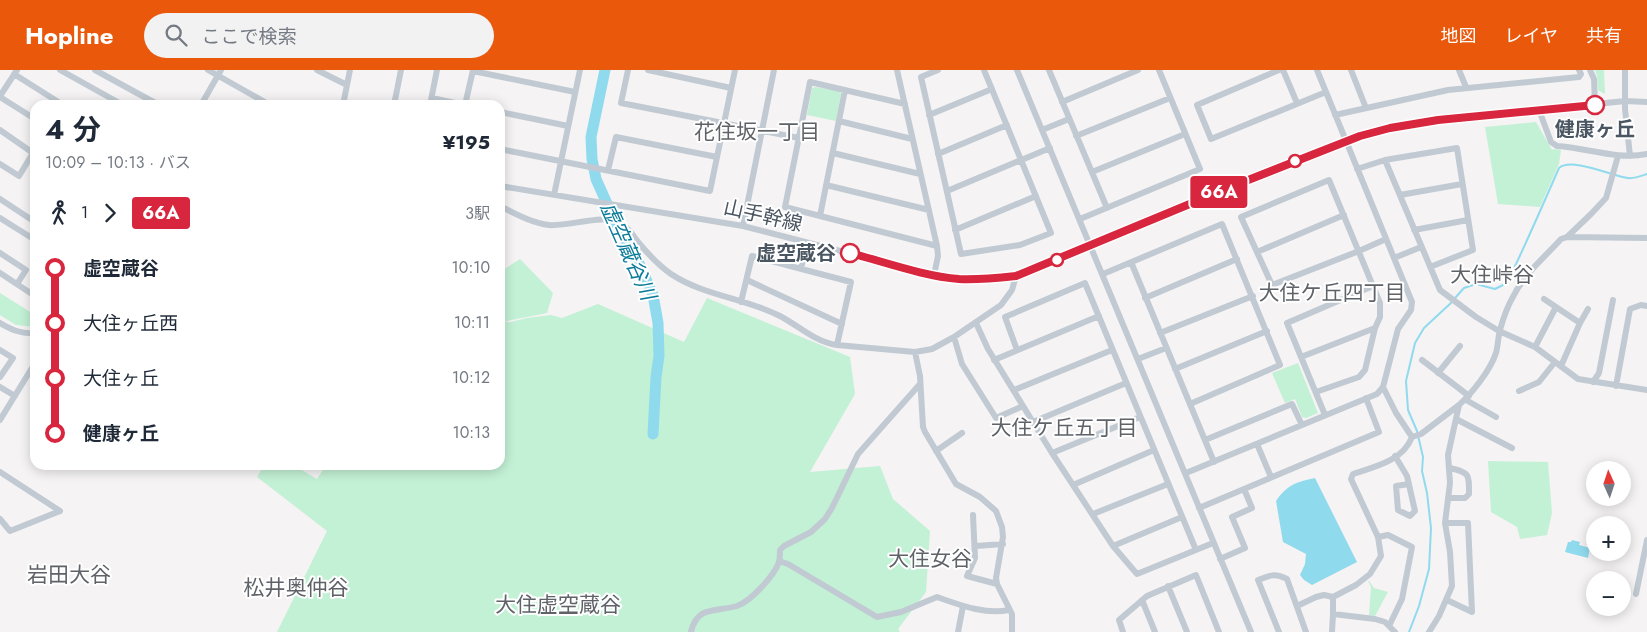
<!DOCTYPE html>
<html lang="ja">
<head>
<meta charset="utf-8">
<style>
  body { margin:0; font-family:Jost,"Noto Sans JP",sans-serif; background:#f2f2f3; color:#1f2937; height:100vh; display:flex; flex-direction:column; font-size:19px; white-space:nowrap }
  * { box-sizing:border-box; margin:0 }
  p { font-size:16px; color:#747a83 }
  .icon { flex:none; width:28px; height:28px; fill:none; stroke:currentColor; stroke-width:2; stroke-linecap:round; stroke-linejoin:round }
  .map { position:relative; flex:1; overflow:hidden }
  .panel { position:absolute; left:30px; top:30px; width:475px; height:370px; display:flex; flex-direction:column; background:#fff; border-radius:15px; box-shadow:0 2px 12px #0003 }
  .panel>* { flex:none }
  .badge { padding:0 10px; border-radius:4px; font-size:18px; line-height:32px }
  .needle { width:32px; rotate:357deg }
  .controls { position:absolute; left:1586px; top:391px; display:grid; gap:10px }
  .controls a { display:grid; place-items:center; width:45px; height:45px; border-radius:50%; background:#fff; box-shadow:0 2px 12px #0003; font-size:25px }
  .map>.badge { position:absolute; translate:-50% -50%; box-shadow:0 0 0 2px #fff }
  .legs { display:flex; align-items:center; gap:8px; height:55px; padding:0 15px; font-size:16px }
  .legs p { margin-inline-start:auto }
  .summary { display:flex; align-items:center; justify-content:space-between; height:85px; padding:0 15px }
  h1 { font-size:28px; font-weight:700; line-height:38px }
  ul { padding:0 15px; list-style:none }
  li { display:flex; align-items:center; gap:18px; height:55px; font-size:19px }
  li i { display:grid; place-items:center; width:8px; height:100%; margin:0 6px; background:currentColor }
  li i::after { content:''; width:12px; height:12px; margin:-6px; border:4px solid; border-radius:50%; background:#fff }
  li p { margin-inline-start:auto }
  li:first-child i { background:linear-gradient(#0000 50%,currentColor 0) }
  li:last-child i { background:linear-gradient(currentColor 50%,#0000 0) }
  header { display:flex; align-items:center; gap:30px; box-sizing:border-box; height:70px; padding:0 25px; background:#ea580c; color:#fff }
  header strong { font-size:24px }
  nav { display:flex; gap:28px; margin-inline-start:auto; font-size:18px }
  .search { width:350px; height:45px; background:#f2f2f3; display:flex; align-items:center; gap:12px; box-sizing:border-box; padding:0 18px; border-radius:28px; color:#747a83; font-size:19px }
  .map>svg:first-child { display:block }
  .green { fill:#c3f1d5 }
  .water { fill:#90daee }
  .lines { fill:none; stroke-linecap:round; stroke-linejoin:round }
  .stream { stroke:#90daee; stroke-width:2 }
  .river { stroke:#90daee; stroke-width:11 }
  .minor { stroke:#c1cad2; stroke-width:6 }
  .line-1-casing { stroke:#fff; stroke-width:11 }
  .line-1 { stroke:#d7263d; stroke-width:8 }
  .stop-1-dot { fill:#fff; stroke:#d7263d; stroke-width:2.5 }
  .labels { text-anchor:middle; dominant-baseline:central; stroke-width:4; stroke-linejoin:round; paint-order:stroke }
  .stop-label { font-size:20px; font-weight:bold; fill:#4a5661; stroke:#fff }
  .street-label { font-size:20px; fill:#4a5661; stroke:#fff }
  .neighbourhood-label { font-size:21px; fill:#5f6368; stroke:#fff }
  .water-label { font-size:21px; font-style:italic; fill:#0c7c9b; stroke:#fff }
</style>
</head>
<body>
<header>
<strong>Hopline</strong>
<div class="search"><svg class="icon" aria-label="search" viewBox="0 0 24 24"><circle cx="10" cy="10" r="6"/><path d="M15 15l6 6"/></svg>ここで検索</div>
<nav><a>地図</a><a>レイヤ</a><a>共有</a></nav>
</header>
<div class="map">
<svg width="1647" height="562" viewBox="0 0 1647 562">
  <rect width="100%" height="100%" fill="#f5f3f3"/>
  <path class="green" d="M 1595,0 L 1604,0 L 1605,24 L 1598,20 L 1597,6 Z
    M 815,17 L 840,21 L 841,24 L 836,51 L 807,45 L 812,18 Z
    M 1536,52 L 1552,80 L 1554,79 L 1561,80 L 1559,94 L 1540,137 L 1498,134 L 1485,57 Z
    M 520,189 L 553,223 L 547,243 L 502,252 L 511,252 L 527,248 L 551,245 L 562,248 L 598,234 L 684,272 L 707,228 L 850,287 L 855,324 L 810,402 L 880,396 L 893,429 L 930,461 L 926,522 L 898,559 L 900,562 L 277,562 L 327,461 L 257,407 L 264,395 L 293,395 L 317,409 L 326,395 L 500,395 L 500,202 Z
    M 0,223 L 35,245 L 35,257 L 16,255 L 0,245 Z
    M 1298,293 L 1318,343 L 1306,348 L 1302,347 L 1295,329 L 1285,333 L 1272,303 Z
    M 1488,391 L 1548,392 L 1552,443 L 1547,465 L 1520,469 L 1517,457 L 1491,442 Z
    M 1368,511 L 1369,511 L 1374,518 L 1388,522 L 1375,546 L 1369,545 L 1371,517 Z"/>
  <path class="water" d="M 1315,408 L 1357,492 L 1312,515 L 1304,510 L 1300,505 L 1305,494 L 1306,484 L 1283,472 L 1276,431 C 1287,415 1296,412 1315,408 Z
    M 1572,470 L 1580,472 L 1579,475 L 1590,478 L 1588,488 L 1565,482 L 1568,472 L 1571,472 Z"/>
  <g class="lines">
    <path class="stream" d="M 1455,228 L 1464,218 L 1476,214 L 1495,219 L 1507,213 C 1525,176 1542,137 1559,98 C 1572,87 1612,106 1628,108 C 1633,109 1641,106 1647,104
      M 1409,562 L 1419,536 L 1429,499 L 1431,458 L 1427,423 L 1422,401 L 1423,387 L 1417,361 L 1408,340 L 1406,311 L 1415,273 L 1424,258 L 1452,232"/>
    <path class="river" d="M 605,0 L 591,67 L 592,89 L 596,109 L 617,156 L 637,189 L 653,225 L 658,253 L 659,286 L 656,307 L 653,364"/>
    <path class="minor" d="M 60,0 L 123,35
      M 95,0 L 159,35
      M 208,0 L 270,35
      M 317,0 L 347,15
      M 628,0 L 621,33 L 799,68
      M 648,0 L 731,18
      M 897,0 L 937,176 L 938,186 L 934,205
      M 938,0 L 921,7 L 961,184 L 1020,175 L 1051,163 L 984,0
      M 1017,0 L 1251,562
      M 1049,0 L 1107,138
      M 1279,0 L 1197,35 L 1211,69 L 1326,22
      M 1283,0 L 1297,33
      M 1351,0 L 1366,38
      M 1459,0 L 1466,17
      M 1590,0 L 1594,9 L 1595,35
      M 1625,0 L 1625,39 L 1630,86
      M 473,1 L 575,22
      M 14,4 L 63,35
      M 0,26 L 17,0
      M 0,27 L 35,49
      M 432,28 L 464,35
      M 1062,32 L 1138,0
      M 905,34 L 810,12 L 785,137 L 937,176
      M 201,35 L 221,0
      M 343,35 L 350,0
      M 394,35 L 401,0
      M 430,35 L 437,0
      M 465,35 L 473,0
      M 1539,40 L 1551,72 L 1557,76 C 1588,78 1616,90 1647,84
      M 500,42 L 568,56
      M 929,45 L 992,19
      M 1335,45 L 1448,20 L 1579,7 L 1581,4 L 1579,0
      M 839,51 L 912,69
      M 0,60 L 33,83 L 19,106 L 0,94
      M 1042,60 L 1069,49
      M 1076,66 L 1170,28
      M 500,79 L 710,121 L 735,0
      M 833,83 L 920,104
      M 938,84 L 1007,55
      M 1385,90 L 1440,220 L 1476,247 L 1499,261 L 1535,277 L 1578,309 L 1647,320
      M 1357,99 L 1385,90 L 1457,78 L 1473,180 L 1430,197
      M 608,100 L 616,67 L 717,87
      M 1092,102 L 1185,64
      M 826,115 L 929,140
      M 500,116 L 743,156 L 934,205 C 965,210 985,210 1016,206 L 1331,76 L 1390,58 L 1438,50 L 1539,40 L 1625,31 L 1647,32
      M 947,121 L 1050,78
      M 554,125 L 580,0
      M 1400,125 L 1462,114
      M 0,129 L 35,152
      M 500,136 C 516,144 532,153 549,155 C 568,157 605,143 620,153 C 628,157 633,165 638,172 C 648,184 658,195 671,204 C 704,226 745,228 780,246 C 799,256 815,272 837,275 L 915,282 L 932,279 L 954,267 L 1001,235 L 1012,220 L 1016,206
      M 820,146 L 845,20
      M 0,148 L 35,170
      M 1080,149 L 1200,99 L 1159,0
      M 743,156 L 774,0
      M 955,160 L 1036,126
      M 1414,160 L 1468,150
      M 1567,167 L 1647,168
      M 1257,182 L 1344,145
      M 0,183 L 26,200 L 17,214
      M 1394,188 L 1421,177
      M 1131,192 L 1214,392
      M 801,198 L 808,173
      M 0,203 L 35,226
      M 1103,204 L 1222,154 L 1280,295 L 1190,334
      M 747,210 L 842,254
      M 1145,228 L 1237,189
      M 1544,229 L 1580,253 L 1588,239
      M 741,232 L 752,186 L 851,212 L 837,275
      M 0,253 C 12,260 21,264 35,263
      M 976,253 L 988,279 L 1052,383 L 1113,476 L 1137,504 L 1213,473
      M 1160,263 L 1253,226
      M 954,267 L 962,294 L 996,348 L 1023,336
      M 1535,277 L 1556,237
      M 0,280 L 13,288 L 0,307
      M 1017,280 L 1005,247 L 1085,213 L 1196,480
      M 915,282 L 920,306 L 923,357 L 925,362 L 956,414 L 980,427 L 996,441 L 1002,457 L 1003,467 L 996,508 L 997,514 L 1012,544 L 1012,562
      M 1301,287 L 1375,258
      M 1138,289 L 1166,278
      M 994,290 L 1099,246
      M 1422,290 L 1469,326
      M 1561,296 L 1580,253
      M 1175,299 L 1267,261
      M 1438,303 L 1460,276
      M 1593,312 L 1599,303 L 1613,230
      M 1616,316 L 1630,239 L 1641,235 L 1647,236
      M 0,317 L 15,326
      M 1014,320 L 1112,280
      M 1519,321 L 1539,312 L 1555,292
      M 1316,322 L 1359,307 L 1365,300 L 1375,258 L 1380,247 L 1380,233 L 1329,110 L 1241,147 L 1272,215 L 1359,181 L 1386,169
      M 1466,330 L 1496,347
      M 1325,345 L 1287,253 L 1373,216
      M 1456,349 L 1512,378
      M 0,350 L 35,293
      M 1033,352 L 1126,313
      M 1412,367 L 1421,364 L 1459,335
      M 1205,370 L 1292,334 L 1302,355
      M 1257,374 L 1271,407
      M 936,381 L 962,363
      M 1052,383 L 1140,347
      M 1395,386 L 1407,406 L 1415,441 L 1410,446 L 1398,440 L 1396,416 L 1409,414
      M 0,402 L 60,441
      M 1186,403 L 1377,324 L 1383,317 L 1398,259 L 1411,240 L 1412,232 L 1317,0
      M 1073,415 L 1154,380
      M 1448,428 L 1465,428 L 1469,424 C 1469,404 1470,403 1450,398
      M 1199,438 L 1379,362 L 1366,328
      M 1093,444 L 1168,414
      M 973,445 L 975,488 L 967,506 L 997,514
      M 0,449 L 10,461 L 60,441
      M 1445,453 L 1468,453 L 1472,542 L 1447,530
      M 1378,467 L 1388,465 L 1412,477 L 1402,529 L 1389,556
      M 976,476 L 1003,474
      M 1113,476 L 1182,447
      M 1220,489 L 1245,478 L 1232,447 L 1252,438 L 1244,419
      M 779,491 L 788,494 L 877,547 L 901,542 L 937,527 C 960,535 985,545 1009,540
      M 1168,516 L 1187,562
      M 1636,524 L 1647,470
      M 1333,527 L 1333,544 L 1375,549 L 1385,552 L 1395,562
      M 1142,530 L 1155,562
      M 1297,536 L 1316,527 L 1324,525 L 1333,527 L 1356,515 L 1370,504 L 1381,486 L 1378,467 L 1351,409 L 1353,404 C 1374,397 1403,391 1412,367 L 1396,343 L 1383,317
      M 691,562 C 697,535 717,542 737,536 C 751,531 774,506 779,492 C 780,488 780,483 780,480 L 784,476 L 811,462 L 825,449 L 832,438 L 858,384 L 920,314
      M 958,562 L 963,536
      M 1123,562 L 1119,550 L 1147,526 L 1196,505 L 1219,562
      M 1279,562 L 1258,510 C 1270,505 1275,503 1287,509 L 1306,562
      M 1332,562 L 1333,544
      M 1429,562 L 1439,546 L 1452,516 L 1450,482 L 1445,453 L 1450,413 L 1448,385 L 1459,335 C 1472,323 1490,301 1496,283 C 1498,276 1498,267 1500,260 C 1503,249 1508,235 1514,225 C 1525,203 1545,187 1561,169 L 1567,167 L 1591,144 L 1606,128 L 1618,86"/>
  </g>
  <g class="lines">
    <g class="line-1-casing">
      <path id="line-1" d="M 850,183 C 885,192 923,206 959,209 C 978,210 997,208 1016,206 L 1238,114 L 1360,66 L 1390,58 L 1438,50 L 1595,35"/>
    </g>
    <use href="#line-1" class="line-1"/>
  </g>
  <g class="stop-1-dot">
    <circle cx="1595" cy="35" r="9"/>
    <circle cx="1295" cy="91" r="6"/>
    <circle cx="850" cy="183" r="9"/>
    <circle cx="1057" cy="190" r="6"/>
  </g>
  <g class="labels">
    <g class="stop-label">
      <text x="1595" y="59">健康ヶ丘</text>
      <text x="836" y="183" text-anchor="end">虚空蔵谷</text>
    </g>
    <g class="street-label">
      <text transform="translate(763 146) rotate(13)">山手幹線</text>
    </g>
    <g class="neighbourhood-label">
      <text x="757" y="62">花住坂一丁目</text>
      <text x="1492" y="205">大住峠谷</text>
      <text x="1332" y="223">大住ケ丘四丁目</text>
      <text x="1064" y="358">大住ケ丘五丁目</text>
      <text x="930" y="489">大住女谷</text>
      <text x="69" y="505">岩田大谷</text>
      <text x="296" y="518">松井奥仲谷</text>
      <text x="558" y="535">大住虚空蔵谷</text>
    </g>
    <g class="water-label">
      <text transform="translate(628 181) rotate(66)">虚空蔵谷川</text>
    </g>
  </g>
</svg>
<div class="controls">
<a><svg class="needle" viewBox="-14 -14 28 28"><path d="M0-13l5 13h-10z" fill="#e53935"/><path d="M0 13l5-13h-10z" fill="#747a83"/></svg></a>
<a>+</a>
<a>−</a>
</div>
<b class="badge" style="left:1219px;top:122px;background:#d7263d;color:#fff">66A</b>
<section class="panel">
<div class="summary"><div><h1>4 分</h1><p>10:09 – 10:13 · バス</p></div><b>¥195</b></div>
<div class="legs"><svg class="icon" aria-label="walk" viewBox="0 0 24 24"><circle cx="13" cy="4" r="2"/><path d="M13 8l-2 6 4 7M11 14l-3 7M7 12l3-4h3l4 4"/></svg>1<svg class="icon" aria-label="forward" viewBox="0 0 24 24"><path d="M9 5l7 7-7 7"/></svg><b class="badge" style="background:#d7263d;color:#fff">66A</b><p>3駅</p></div>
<ul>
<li><i style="color:#d7263d"></i><b>虚空蔵谷</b><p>10:10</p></li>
<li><i style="color:#d7263d"></i><span>大住ヶ丘西</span><p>10:11</p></li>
<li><i style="color:#d7263d"></i><span>大住ヶ丘</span><p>10:12</p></li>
<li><i style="color:#d7263d"></i><b>健康ヶ丘</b><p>10:13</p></li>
</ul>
</section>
</div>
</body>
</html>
